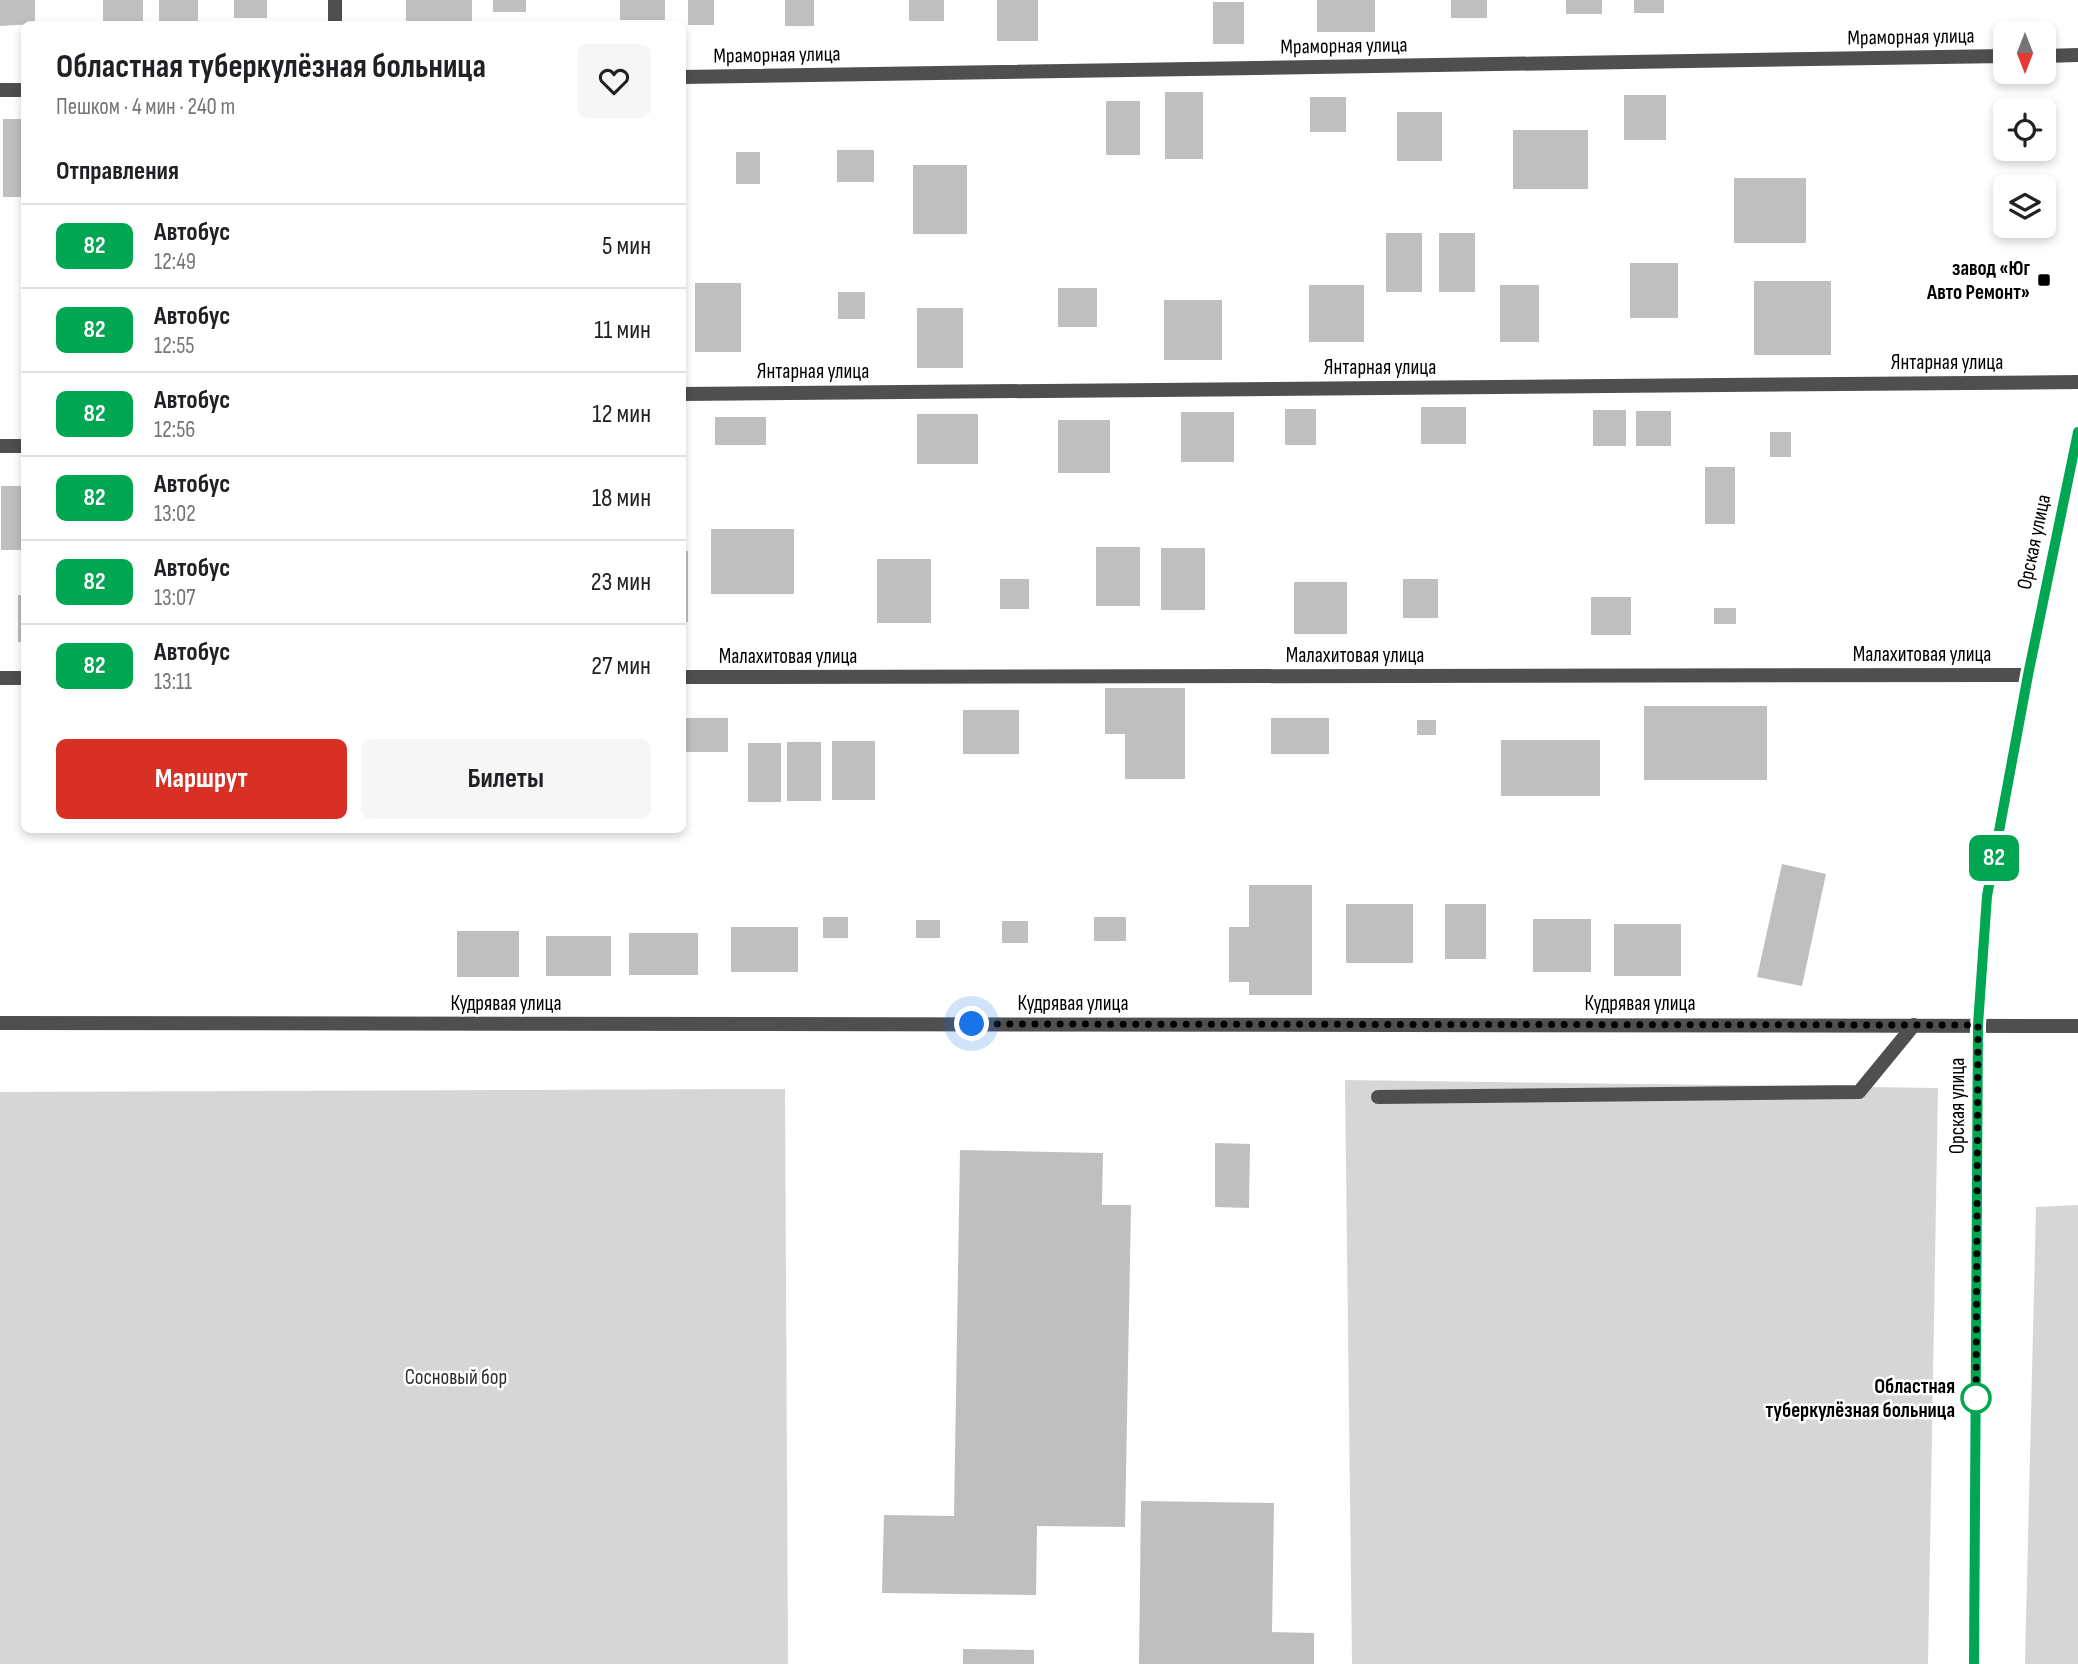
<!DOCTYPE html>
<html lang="ru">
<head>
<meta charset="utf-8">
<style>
  body { margin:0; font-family:"Sofia Sans Condensed",sans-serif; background:#f6f6f6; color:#202124; height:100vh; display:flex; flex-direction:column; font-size:26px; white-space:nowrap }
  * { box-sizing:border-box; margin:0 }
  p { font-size:23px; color:#757577 }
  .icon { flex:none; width:38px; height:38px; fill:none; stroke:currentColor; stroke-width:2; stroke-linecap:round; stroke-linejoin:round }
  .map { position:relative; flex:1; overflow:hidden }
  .panel { position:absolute; left:21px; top:21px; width:665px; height:812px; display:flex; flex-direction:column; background:#fff; border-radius:10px; box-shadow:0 4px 10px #0003 }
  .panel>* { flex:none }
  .badge { padding:0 14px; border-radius:10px; font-size:24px; line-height:46px }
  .needle { width:46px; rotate:180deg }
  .tools { position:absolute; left:1993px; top:21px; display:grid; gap:14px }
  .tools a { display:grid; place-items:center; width:63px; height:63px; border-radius:10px; background:#fff; box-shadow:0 4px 10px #0003; font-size:35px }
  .you { position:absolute; width:35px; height:35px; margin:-18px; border:5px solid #fff; border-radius:50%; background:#1a73e8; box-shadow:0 0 0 10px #1a73e833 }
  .map>.badge { position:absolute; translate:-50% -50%; box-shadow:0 0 0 4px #fff }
  h2 { padding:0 35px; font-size:26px; line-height:63px }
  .round { display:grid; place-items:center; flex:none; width:74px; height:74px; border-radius:10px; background:#f6f6f6 }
  .summary { display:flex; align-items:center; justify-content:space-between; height:119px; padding:0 35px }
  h1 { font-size:33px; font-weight:700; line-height:52px }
  .cta { display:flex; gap:14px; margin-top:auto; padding:14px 35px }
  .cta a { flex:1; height:80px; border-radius:10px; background:#d93025; color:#fff; font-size:28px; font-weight:700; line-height:80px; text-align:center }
  .cta a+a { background:#f6f6f6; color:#202124 }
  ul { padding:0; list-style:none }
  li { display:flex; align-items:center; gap:21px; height:84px; padding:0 35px; border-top:2px solid #e0e0e0 }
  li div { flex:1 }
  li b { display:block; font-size:26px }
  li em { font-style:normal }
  li .badge { min-width:77px; font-weight:700; text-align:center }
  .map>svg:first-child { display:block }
  .green { fill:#d6d6d6 }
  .building { fill:#bfbfbf }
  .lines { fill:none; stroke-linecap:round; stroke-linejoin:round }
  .service { stroke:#4f4f4f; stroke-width:14 }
  .minor { stroke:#4f4f4f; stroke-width:14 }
  .secondary { stroke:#1c1c1c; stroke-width:14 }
  .line-casing { stroke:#fff; stroke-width:16 }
  .line { stroke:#00a651; stroke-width:10 }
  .walk { stroke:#000; stroke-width:7; stroke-dasharray:0 12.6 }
  .poi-dot { fill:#000; stroke:#fff; stroke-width:2.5 }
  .stop-dot { fill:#fff; stroke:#00a651; stroke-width:3.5 }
  .labels { text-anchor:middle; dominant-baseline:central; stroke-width:5; stroke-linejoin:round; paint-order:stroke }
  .street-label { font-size:21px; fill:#000; stroke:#fff }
  .poi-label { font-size:21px; font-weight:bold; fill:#000; stroke:#fff; text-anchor:end }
  .park-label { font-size:21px; fill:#2d2d2d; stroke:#fff }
  .stop-label { font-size:21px; font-weight:bold; fill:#000; stroke:#fff; text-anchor:end }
</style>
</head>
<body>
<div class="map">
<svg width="2078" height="1664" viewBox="0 0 2078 1664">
  <rect width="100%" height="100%" fill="#fff"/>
  <path class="green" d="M 1345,1080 L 1938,1088 L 1928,1664 L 1352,1664 Z
    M 785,1089 L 788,1664 L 0,1664 L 0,1092 Z
    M 2078,1205 L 2078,1664 L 2025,1664 L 2036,1207 Z"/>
  <path class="building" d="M 0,0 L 35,0 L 35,24 L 0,26 Z
    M 103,0 L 143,0 L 143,24 L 103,24 Z
    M 159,0 L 198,0 L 198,22 L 159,22 Z
    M 234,0 L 267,0 L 267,18 L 234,18 Z
    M 406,0 L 472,0 L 472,24 L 406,24 Z
    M 493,0 L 526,0 L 526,12 L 493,12 Z
    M 620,0 L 665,0 L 665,20 L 620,20 Z
    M 688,0 L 714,0 L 714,25 L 688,25 Z
    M 785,0 L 814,0 L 814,26 L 785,26 Z
    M 909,0 L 944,0 L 944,21 L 909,21 Z
    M 997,0 L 1038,0 L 1038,41 L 997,41 Z
    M 1317,0 L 1375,0 L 1375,32 L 1317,32 Z
    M 1451,0 L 1487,0 L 1487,18 L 1451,18 Z
    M 1566,0 L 1602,0 L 1602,14 L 1566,14 Z
    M 1634,0 L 1664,0 L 1664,13 L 1634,13 Z
    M 1213,2 L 1244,2 L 1244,44 L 1213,44 Z
    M 1165,92 L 1203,92 L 1203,159 L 1165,159 Z
    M 1624,95 L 1666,95 L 1666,140 L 1624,140 Z
    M 1310,97 L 1346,97 L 1346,132 L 1310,132 Z
    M 1106,101 L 1140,101 L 1140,155 L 1106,155 Z
    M 1397,112 L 1442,112 L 1442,161 L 1397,161 Z
    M 3,119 L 24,119 L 24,197 L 3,197 Z
    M 1513,130 L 1588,130 L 1588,189 L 1513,189 Z
    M 837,150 L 874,150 L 874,182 L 837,182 Z
    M 736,152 L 760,152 L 760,184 L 736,184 Z
    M 913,165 L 967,165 L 967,234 L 913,234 Z
    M 1734,178 L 1806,178 L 1806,243 L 1734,243 Z
    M 1386,233 L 1422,233 L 1422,292 L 1386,292 Z
    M 1439,233 L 1475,233 L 1475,292 L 1439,292 Z
    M 1630,263 L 1678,263 L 1678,318 L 1630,318 Z
    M 1754,281 L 1831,281 L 1831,355 L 1754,355 Z
    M 695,283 L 741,283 L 741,352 L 695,352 Z
    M 1309,285 L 1364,285 L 1364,342 L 1309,342 Z
    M 1500,285 L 1539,285 L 1539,342 L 1500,342 Z
    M 1058,288 L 1097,288 L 1097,327 L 1058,327 Z
    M 838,292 L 865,292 L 865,319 L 838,319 Z
    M 1164,300 L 1222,300 L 1222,360 L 1164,360 Z
    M 917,308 L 963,308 L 963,368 L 917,368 Z
    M 1421,407 L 1466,407 L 1466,444 L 1421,444 Z
    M 1285,409 L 1316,409 L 1316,445 L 1285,445 Z
    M 1593,410 L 1626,410 L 1626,446 L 1593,446 Z
    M 1636,411 L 1671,411 L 1671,446 L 1636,446 Z
    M 1181,412 L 1234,412 L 1234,462 L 1181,462 Z
    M 917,414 L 978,414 L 978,464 L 917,464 Z
    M 715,417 L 766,417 L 766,445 L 715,445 Z
    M 1058,420 L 1110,420 L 1110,473 L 1058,473 Z
    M 1770,432 L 1791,432 L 1791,457 L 1770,457 Z
    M 1705,467 L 1735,467 L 1735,524 L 1705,524 Z
    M 1,486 L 24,486 L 24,550 L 1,550 Z
    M 711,529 L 794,529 L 794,594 L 711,594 Z
    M 1096,547 L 1140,547 L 1140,606 L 1096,606 Z
    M 1161,548 L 1205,548 L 1205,610 L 1161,610 Z
    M 682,551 L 688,551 L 688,622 L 682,622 Z
    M 877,559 L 931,559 L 931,623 L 877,623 Z
    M 1000,579 L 1029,579 L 1029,609 L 1000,609 Z
    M 1403,579 L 1438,579 L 1438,618 L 1403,618 Z
    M 1294,582 L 1347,582 L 1347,634 L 1294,634 Z
    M 18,595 L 24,595 L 24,642 L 18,642 Z
    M 1591,597 L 1631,597 L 1631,635 L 1591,635 Z
    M 1714,608 L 1736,608 L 1736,624 L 1714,624 Z
    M 1105,688 L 1185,688 L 1185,779 L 1125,779 L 1125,734 L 1105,734 Z
    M 1644,706 L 1767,706 L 1767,780 L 1644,780 Z
    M 963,710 L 1019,710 L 1019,754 L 963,754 Z
    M 682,718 L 728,718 L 728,752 L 682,752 Z
    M 1271,718 L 1329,718 L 1329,754 L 1271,754 Z
    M 1417,720 L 1436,720 L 1436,735 L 1417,735 Z
    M 1501,740 L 1600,740 L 1600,796 L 1501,796 Z
    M 832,741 L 875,741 L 875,800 L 832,800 Z
    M 787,742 L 821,742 L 821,801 L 787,801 Z
    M 748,743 L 781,743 L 781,802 L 748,802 Z
    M 1782,864 L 1826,874 L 1802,986 L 1757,977 Z
    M 1249,885 L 1312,885 L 1312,995 L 1249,995 L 1249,982 L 1229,982 L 1229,927 L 1249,927 Z
    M 1346,904 L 1413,904 L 1413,963 L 1346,963 Z
    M 1445,904 L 1486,904 L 1486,959 L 1445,959 Z
    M 823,917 L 848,917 L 848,938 L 823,938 Z
    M 1094,917 L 1126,917 L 1126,941 L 1094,941 Z
    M 1533,919 L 1591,919 L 1591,972 L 1533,972 Z
    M 916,920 L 940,920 L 940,938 L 916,938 Z
    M 1002,921 L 1028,921 L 1028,943 L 1002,943 Z
    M 1614,924 L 1681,924 L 1681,976 L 1614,976 Z
    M 731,927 L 798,927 L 798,972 L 731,972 Z
    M 457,931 L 519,931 L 519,977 L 457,977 Z
    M 629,933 L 698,933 L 698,975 L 629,975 Z
    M 546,936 L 611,936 L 611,976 L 546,976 Z
    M 1215,1143 L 1250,1144 L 1249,1208 L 1215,1207 Z
    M 960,1150 L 1103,1153 L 1102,1205 L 1131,1205 L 1125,1527 L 1037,1526 L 1036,1595 L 882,1593 L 884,1515 L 954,1516 Z
    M 1141,1501 L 1274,1503 L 1272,1632 L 1314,1633 L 1314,1664 L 1139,1664 Z
    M 963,1649 L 1034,1650 L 1034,1664 L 963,1664 Z"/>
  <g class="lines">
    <path class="service" d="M 1378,1097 L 1859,1092 L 1914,1025"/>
    <path class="minor" d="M 335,24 L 335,0
      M 2044,56 L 2078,55
      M 682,77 L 2006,56
      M 0,90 L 24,90
      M 682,394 L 2078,382
      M 0,446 L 24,446
      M 682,677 L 2028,675
      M 0,678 L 24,678
      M 0,1023 L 2078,1026"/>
    <path class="secondary" d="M 1974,1664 L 1978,1025 L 1987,896 L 2028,675 L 2078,432"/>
  </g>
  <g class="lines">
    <g class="line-casing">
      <path id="line" d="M 1974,1664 L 1978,1025 L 1987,896 L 2028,675 L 2078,432"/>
    </g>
    <use href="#line" class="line"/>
    <path class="walk" d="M 972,1024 L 1978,1025 L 1976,1398"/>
  </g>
  <rect class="poi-dot" x="2037" y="273" width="14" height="14" rx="3.5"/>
  <circle class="stop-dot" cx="1976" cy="1398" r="14"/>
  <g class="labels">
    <g class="street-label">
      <text transform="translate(1911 37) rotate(-1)">Мраморная улица</text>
      <text transform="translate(1344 46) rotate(-1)">Мраморная улица</text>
      <text transform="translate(777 55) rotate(-1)">Мраморная улица</text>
      <text x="1947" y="362">Янтарная улица</text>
      <text x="1380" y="367">Янтарная улица</text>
      <text x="813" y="371">Янтарная улица</text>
      <text transform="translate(2034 542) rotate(-78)">Орская улица</text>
      <text x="1922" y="654">Малахитовая улица</text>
      <text x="1355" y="655">Малахитовая улица</text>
      <text x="788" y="656">Малахитовая улица</text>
      <text x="506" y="1003">Кудрявая улица</text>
      <text x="1073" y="1003">Кудрявая улица</text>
      <text x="1640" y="1003">Кудрявая улица</text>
      <text transform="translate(1957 1106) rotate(-90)">Орская улица</text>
    </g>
    <g class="poi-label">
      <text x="2030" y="268">завод «Юг<tspan x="2030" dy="24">Авто Ремонт»</tspan></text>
    </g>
    <g class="park-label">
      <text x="456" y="1377">Сосновый бор</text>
    </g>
    <g class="stop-label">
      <text x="1955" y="1386">Областная<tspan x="1955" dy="24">туберкулёзная больница</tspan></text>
    </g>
  </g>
</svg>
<div class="tools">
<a><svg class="needle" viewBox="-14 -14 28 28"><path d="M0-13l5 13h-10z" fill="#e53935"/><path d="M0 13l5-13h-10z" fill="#757577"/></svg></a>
<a><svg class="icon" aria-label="locate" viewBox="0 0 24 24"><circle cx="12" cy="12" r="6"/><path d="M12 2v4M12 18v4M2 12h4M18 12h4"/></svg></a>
<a><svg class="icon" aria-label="layers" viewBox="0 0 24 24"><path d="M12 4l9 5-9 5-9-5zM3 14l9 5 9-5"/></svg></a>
</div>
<div class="you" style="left:972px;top:1024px"></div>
<b class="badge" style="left:1994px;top:858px;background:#00a651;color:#fff">82</b>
<section class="panel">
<div class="summary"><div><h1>Областная туберкулёзная больница</h1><p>Пешком · 4 мин · 240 m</p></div><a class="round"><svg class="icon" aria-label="heart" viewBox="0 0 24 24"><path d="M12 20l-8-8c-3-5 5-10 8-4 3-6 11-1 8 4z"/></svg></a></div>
<h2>Отправления</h2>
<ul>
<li><span class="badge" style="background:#00a651;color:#fff">82</span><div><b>Автобус</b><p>12:49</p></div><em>5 мин</em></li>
<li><span class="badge" style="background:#00a651;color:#fff">82</span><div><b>Автобус</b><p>12:55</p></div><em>11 мин</em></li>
<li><span class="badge" style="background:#00a651;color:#fff">82</span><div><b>Автобус</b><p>12:56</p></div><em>12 мин</em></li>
<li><span class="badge" style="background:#00a651;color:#fff">82</span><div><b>Автобус</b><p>13:02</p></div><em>18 мин</em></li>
<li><span class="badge" style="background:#00a651;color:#fff">82</span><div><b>Автобус</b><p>13:07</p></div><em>23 мин</em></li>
<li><span class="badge" style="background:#00a651;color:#fff">82</span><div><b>Автобус</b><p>13:11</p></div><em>27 мин</em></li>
</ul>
<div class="cta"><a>Маршрут</a><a>Билеты</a></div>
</section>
</div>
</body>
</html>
